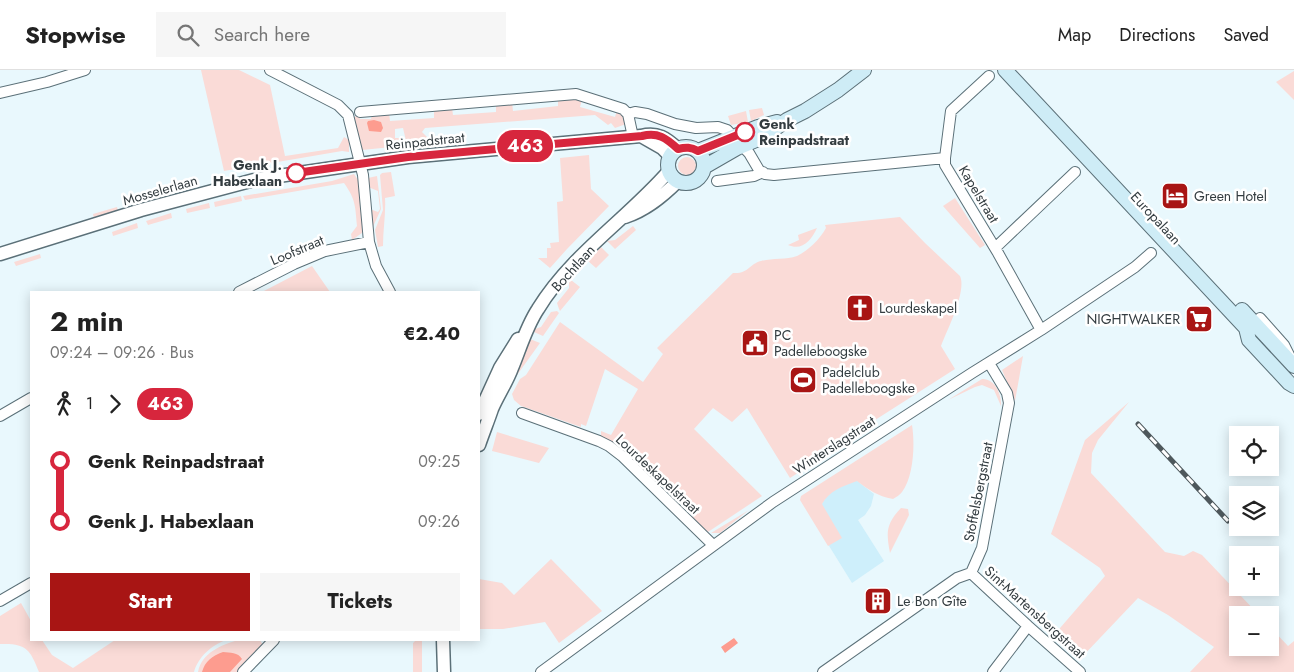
<!DOCTYPE html>
<html lang="en">
<head>
<meta charset="utf-8">
<style>
  body { margin:0; font-family:Jost,sans-serif; background:#f6f6f6; color:#222; height:100vh; display:flex; flex-direction:column; font-size:19px; white-space:nowrap }
  * { box-sizing:border-box; margin:0 }
  p { font-size:16px; color:#767676 }
  .icon { flex:none; width:28px; height:28px; fill:none; stroke:currentColor; stroke-width:2; stroke-linecap:round; stroke-linejoin:round }
  .map { position:relative; flex:1; overflow:hidden }
  .side { position:absolute; left:30px; top:221px; width:450px; height:350px; display:flex; flex-direction:column; background:#fff; border-radius:0px; box-shadow:0 2px 12px #0003 }
  .side>* { flex:none }
  .badge { padding:0 10px; border-radius:16px; font-size:18px; line-height:32px }
  .buttons { position:absolute; left:1229px; top:356px; display:grid; gap:10px }
  .buttons a { display:grid; place-items:center; width:50px; height:50px; border-radius:0px; background:#fff; box-shadow:0 2px 12px #0003; font-size:25px }
  .map>.badge { position:absolute; translate:-50% -50%; box-shadow:0 0 0 2px #fff }
  .legs { display:flex; align-items:center; gap:8px; height:55px; padding:0 20px; font-size:16px }
  .legs p { margin-inline-start:auto }
  .head { display:flex; align-items:center; justify-content:space-between; height:85px; padding:0 20px }
  h1 { font-size:28px; font-weight:700; line-height:38px }
  .button { display:flex; gap:10px; margin-top:auto; padding:10px 20px }
  .button a { flex:1; height:58px; border-radius:0px; background:#a81514; color:#fff; font-size:20px; font-weight:700; line-height:58px; text-align:center }
  .button a+a { background:#f6f6f6; color:#222 }
  ul { padding:0 20px; list-style:none }
  li { display:flex; align-items:center; gap:18px; height:60px; font-size:19px }
  li i { display:grid; place-items:center; width:8px; height:100%; margin:0 6px; background:currentColor }
  li i::after { content:''; width:12px; height:12px; margin:-6px; border:4px solid; border-radius:50%; background:#fff }
  li p { margin-inline-start:auto }
  li:first-child i { background:linear-gradient(#0000 50%,currentColor 0) }
  li:last-child i { background:linear-gradient(currentColor 50%,#0000 0) }
  header { display:flex; align-items:center; gap:30px; box-sizing:border-box; height:70px; padding:0 25px; background:#fff; border-bottom:1px solid #e0e0e0 }
  header strong { font-size:24px }
  nav { display:flex; gap:28px; margin-inline-start:auto; font-size:18px }
  .search { width:350px; height:45px; background:#f6f6f6; display:flex; align-items:center; gap:12px; box-sizing:border-box; padding:0 18px; border-radius:0px; color:#767676; font-size:19px }
  .map>svg:first-child { display:block }
  .built { fill:#ceeffb }
  .green { fill:#fadbd7 }
  .water { fill:#fd9c8f }
  .lines { fill:none; stroke-linecap:round; stroke-linejoin:round }
  .minor-casing { stroke:#5b7078; stroke-width:12 }
  .tertiary-casing { stroke:#5b7078; stroke-width:15 }
  .secondary-casing { stroke:#5b7078; stroke-width:16 }
  .minor { stroke:#fff; stroke-width:10 }
  .tertiary { stroke:#fff; stroke-width:12 }
  .secondary { stroke:#ceecf6; stroke-width:14 }
  .rail-casing { stroke:#4e585c; stroke-width:5 }
  .rail { stroke:#fff; stroke-width:3; stroke-dasharray:9; stroke-linecap:butt }
  .line-1-casing { stroke:#fff; stroke-width:11 }
  .line-1 { stroke:#d7263d; stroke-width:8 }
  .stop-1-dot { fill:#fff; stroke:#d7263d; stroke-width:2.5 }
  .labels { text-anchor:middle; dominant-baseline:central; stroke-width:5; stroke-linejoin:round; paint-order:stroke }
  .stop-label { font-size:14px; font-weight:bold; fill:#333c40; stroke:#fff; text-anchor:start }
  .street-label { font-size:14px; fill:#333c40; stroke:#fff }
  .poi-label { font-size:14px; fill:#333c40; stroke:#fff; text-anchor:start }
</style>
</head>
<body>
<header>
<strong>Stopwise</strong>
<div class="search"><svg class="icon" aria-label="search" viewBox="0 0 24 24"><circle cx="10" cy="10" r="6"/><path d="M15 15l6 6"/></svg>Search here</div>
<nav><a>Map</a><a>Directions</a><a>Saved</a></nav>
</header>
<div class="map">
<svg width="1294" height="602" viewBox="0 0 1294 602">
  <rect width="100%" height="100%" fill="#e9f8fd"/>
  <path class="built" d="M 852,407 L 874,424 L 871,436 L 865,445 L 858,450 L 884,491 L 852,513 L 826,471 L 820,437 L 831,418 Z"/>
  <path class="green" d="M 201,0 L 239,0 L 270,15 L 285,86 L 338,78 L 344,67 L 349,70 L 349,82 L 342,81 L 224,101 Z
    M 1294,1 L 1294,30 L 1276,12 Z
    M 569,28 L 582,30 L 580,37 L 615,47 L 617,40 L 625,47 L 626,54 L 615,58 L 611,53 L 608,55 L 595,45 L 425,58 L 422,62 L 430,70 L 427,70 L 426,73 L 407,75 L 403,58 L 395,59 L 395,68 L 401,68 L 402,76 L 362,80 L 352,47 L 359,46 L 360,49 L 371,49 L 372,45 L 389,43 L 390,51 L 434,48 L 434,40 L 452,38 L 453,45 L 496,42 L 496,34 L 512,32 L 513,41 L 558,36 L 558,29 Z
    M 762,38 L 764,45 L 751,51 L 749,40 Z
    M 746,41 L 748,52 L 731,55 L 728,46 Z
    M 589,85 L 591,119 L 609,136 L 567,179 L 550,198 L 538,188 L 547,188 L 547,178 L 551,178 L 550,173 L 559,172 L 557,132 L 563,131 L 560,88 Z
    M678 96a9 9 0 1 1 18 0a9 9 0 1 1-18 0Z
    M 391,102 L 395,126 L 385,128 C 386,143 383,160 383,176 L 378,177 L 375,160 L 383,140 L 380,105 L 382,103 Z
    M 354,104 L 360,113 L 365,157 L 362,163 L 352,170 L 351,164 L 357,156 C 355,136 356,130 344,113 L 245,130 L 243,126 L 332,111 Z
    M 377,106 L 381,139 L 372,159 L 370,139 L 378,142 L 380,139 L 378,121 L 368,117 L 368,108 Z
    M 241,126 L 242,131 L 215,137 L 214,132 Z
    M 955,128 L 985,175 L 980,178 L 943,136 Z
    M 209,133 L 210,138 L 187,143 L 186,139 Z
    M 117,137 L 118,141 L 94,149 L 93,144 Z
    M 171,143 L 172,148 L 148,155 L 146,151 Z
    M 900,147 L 925,173 L 960,206 C 967,221 947,260 941,276 L 955,299 L 850,366 L 849,370 L 790,408 L 747,338 L 732,352 L 713,338 L 694,359 L 762,426 L 708,462 L 693,449 L 692,444 L 617,372 L 611,373 L 601,369 L 601,361 L 611,365 L 638,319 L 605,299 L 586,356 L 581,354 L 581,357 L 521,336 L 514,330 L 512,324 L 520,309 L 526,305 L 560,252 L 643,312 L 663,284 L 657,278 L 733,203 C 749,204 749,194 761,191 C 772,188 786,190 797,186 C 808,181 820,169 826,158 L 825,155 Z
    M 137,153 L 138,158 L 113,166 L 112,162 Z
    M 633,156 L 636,160 L 615,179 L 607,171 L 615,170 Z
    M 817,158 C 811,171 802,181 788,175 L 799,170 L 798,165 Z
    M 601,177 L 609,185 L 596,198 L 588,191 Z
    M 40,184 L 41,188 L 16,196 L 14,192 Z
    M 312,196 L 330,222 L 262,222 Z
    M 571,210 L 580,217 L 560,241 L 559,239 L 557,233 L 569,218 L 569,213 Z
    M 557,241 L 559,243 L 543,266 L 534,262 L 535,259 L 541,257 L 551,242 Z
    M 530,269 L 540,273 L 512,312 L 511,312 Z
    M 1023,286 L 1015,331 L 1002,300 Z
    M 982,309 C 995,308 1002,325 1001,336 L 994,320 L 982,315 L 975,317 L 948,330 Z
    M 1129,332 L 1098,370 L 1092,383 L 1091,403 L 1165,482 L 1184,486 L 1193,481 L 1202,485 L 1259,545 L 1238,545 L 1238,578 L 1270,578 L 1270,557 L 1288,576 L 1294,571 L 1294,602 L 1190,602 L 1214,577 L 1168,545 L 1138,528 L 1080,589 L 1054,565 L 1105,506 L 1100,498 L 1051,464 L 1085,370 Z
    M 912,355 C 915,373 914,406 902,422 C 900,425 896,427 893,429 C 877,426 869,420 857,411 C 843,416 829,421 822,434 L 842,468 L 828,476 L 800,430 L 801,426 Z
    M 497,362 L 549,378 L 539,393 L 492,381 Z
    M 901,438 L 908,439 L 909,445 L 890,483 C 886,462 886,454 901,438 Z
    M 749,440 L 720,463 L 711,463 Z
    M 551,489 L 602,541 L 559,573 L 545,552 L 503,559 L 479,559 L 479,509 L 502,513 L 514,525 Z
    M 21,533 L 31,551 L 31,570 L 42,570 L 52,585 L 73,598 L 115,570 L 226,570 C 212,575 198,587 194,602 L 39,602 C 30,579 26,573 0,574 L 0,546 Z
    M 238,570 L 260,570 L 263,575 L 237,602 L 198,602 C 202,582 222,575 238,570 Z
    M 416,570 L 422,570 L 422,602 L 413,602 L 413,573 Z"/>
  <path class="water" d="M 374,50 L 381,52 L 383,58 L 381,62 L 369,61 L 367,53 L 368,51 Z
    M 734,568 L 738,573 L 725,583 L 721,577 Z
    M 223,582 C 230,583 238,582 242,589 L 230,602 L 202,602 C 205,591 212,586 223,582 Z"/>
  <g class="lines">
    <g class="minor-casing">
      <path id="minor" d="M 270,0 L 338,35 L 348,45 L 363,105 L 369,172 L 376,196 L 390,222
        M 989,6 L 951,41 L 945,88 L 945,95 L 998,183 L 1041,260
        M 0,23 L 47,12 L 85,0
        M 360,42 L 576,24 L 623,39 L 628,44 L 633,67
        M 628,44 L 635,42 L 647,44 L 675,54 L 696,58 L 718,57 L 727,60 L 749,83 L 759,100 L 765,104 L 774,105 L 945,88
        M 717,111 L 754,106 L 763,102
        M 995,178 L 1075,102
        M 239,222 L 294,194 L 325,181 L 369,172
        M 1260,248 L 1284,275 L 1290,287
        M 522,343 L 599,371 L 609,376 L 622,386 L 713,475
        M 0,346 L 31,328
        M 971,503 L 1028,556 L 1080,602
        M 0,531 L 31,513
        M 243,602 L 274,570
        M 541,602 L 773,432 L 972,303 L 1041,260 L 1135,197 L 1151,183
        M 823,602 L 957,508 L 971,503 L 982,478 L 1009,333 L 1007,323 L 989,293
        M 993,602 L 1028,556"/>
    </g>
    <g class="tertiary-casing">
      <path id="tertiary" d="M 641,66 L 662,78 L 670,86
        M 625,147 C 646,140 662,127 678,111
        M 0,184 L 141,140 L 258,109 L 408,87 L 641,66 C 658,62 666,68 678,79
        M 479,344 L 500,298 L 518,269
        M 479,375 C 483,363 488,351 492,339 C 498,325 507,312 512,298 C 520,279 526,257 538,239 C 571,185 627,149 669,101
        M 443,570 L 444,602"/>
    </g>
    <g class="secondary-casing">
      <path id="secondary" d="M 1005,0 L 1246,258 L 1249,270 L 1289,313 L 1294,316
        M668 95a18 18 0 1 1 36 0a18 18 0 1 1-36 0Z
        M 698,81 L 758,57 L 777,52
        M 704,97 L 737,78 L 763,67 L 787,50 L 805,41 L 838,20 L 864,0
        M 1242,240 L 1294,296"/>
    </g>
    <use href="#minor" class="minor"/>
    <use href="#tertiary" class="tertiary"/>
    <use href="#secondary" class="secondary"/>
    <g class="rail-casing">
      <path id="rail" d="M 1138,354 L 1228,451"/>
    </g>
    <use href="#rail" class="rail"/>
  </g>
  <g class="lines">
    <g class="line-1-casing">
      <path id="line-1" d="M 296,103 L 408,87 L 642,66 C 658,62 666,68 678,79 C 686,77 691,77 698,81 L 745,62"/>
    </g>
    <use href="#line-1" class="line-1"/>
  </g>
  <defs>
    <g id="hotel-square" transform="scale(1.4375)"><rect x="-9" y="-9" width="18" height="18" rx="4" fill="#a81514" stroke="#fff"/><path d="M-6-4.5h1.5V1H6V5H4.5V3h-9V5H-6ZM-4 0a1.8 1.8 0 1 1 3.6 0ZM.5 0V-2.5h3Q6-2.5 6 0Z" fill="#fff"/></g>
    <g id="church-square" transform="scale(1.4375)"><rect x="-9" y="-9" width="18" height="18" rx="4" fill="#a81514" stroke="#fff"/><path d="M-1.2-6h2.4v3.5h3.3v2.4h-3.3V6h-2.4V-.1h-3.3v-2.4h3.3Z" fill="#fff"/></g>
    <g id="supermarket-square" transform="scale(1.4375)"><rect x="-9" y="-9" width="18" height="18" rx="4" fill="#a81514" stroke="#fff"/><path d="M-6-5.5h2.5l.6 2H6L4.5 2H-2.5L-4.4-4H-6ZM-1.5 3.2a1.3 1.3 0 1 0 .1 0ZM3 3.2a1.3 1.3 0 1 0 .1 0Z" fill="#fff"/></g>
    <g id="civic-square" transform="scale(1.4375)"><rect x="-9" y="-9" width="18" height="18" rx="4" fill="#a81514" stroke="#fff"/><path d="M-.6-6.5H3V-4.5H.6V-3L4-1V1h2V6H-6V1h2V-1L-.6-3ZM-1.2 2.5V6h2.4V2.5Z" fill="#fff"/></g>
    <g id="stadium-square" transform="scale(1.4375)"><rect x="-9" y="-9" width="18" height="18" rx="4" fill="#a81514" stroke="#fff"/><path d="M0-5a6.5 5 0 1 0 0 10a6.5 5 0 1 0 0-10ZM-3.5-1.8h7v3.6h-7Z" fill="#fff"/></g>
    <g id="building-square" transform="scale(1.4375)"><rect x="-9" y="-9" width="18" height="18" rx="4" fill="#a81514" stroke="#fff"/><path d="M-4-6H4V6H1V3H-1V6H-4ZM-2.5-4.3h1.7v1.8h-1.7ZM.8-4.3h1.7v1.8H.8ZM-2.5-1h1.7V.8h-1.7ZM.8-1h1.7V.8H.8Z" fill="#fff"/></g>
  </defs>
  <g fill-rule="evenodd">
    <use href="#hotel-square" x="1175" y="126"/>
    <use href="#church-square" x="860" y="238"/>
    <use href="#supermarket-square" x="1199" y="249"/>
    <use href="#civic-square" x="755" y="273"/>
    <use href="#stadium-square" x="803" y="310"/>
    <use href="#building-square" x="878" y="531"/>
  </g>
  <g class="stop-1-dot">
    <circle cx="745" cy="62" r="9"/>
    <circle cx="296" cy="103" r="9"/>
  </g>
  <g class="labels">
    <g class="stop-label">
      <text x="759" y="54">Genk<tspan x="759" dy="16">Reinpadstraat</tspan></text>
      <text x="282" y="95" text-anchor="end">Genk J.<tspan x="282" dy="16">Habexlaan</tspan></text>
    </g>
    <g class="street-label">
      <text transform="translate(425 71) rotate(-6)">Reinpadstraat</text>
      <text transform="translate(160 120) rotate(-16)">Mosselerlaan</text>
      <text transform="translate(979 124) rotate(59)">Kapelstraat</text>
      <text transform="translate(1156 148) rotate(47)">Europalaan</text>
      <text transform="translate(297 180) rotate(-23)">Loofstraat</text>
      <text transform="translate(573 198) rotate(-48)">Bochtlaan</text>
      <text transform="translate(834 375) rotate(-33)">Winterslagstraat</text>
      <text transform="translate(658 404) rotate(43)">Lourdeskapelstraat</text>
      <text transform="translate(978 422) rotate(-79)">Stoffelsbergstraat</text>
      <text transform="translate(1035 542) rotate(42)">Sint-Martensbergstraat</text>
    </g>
    <g class="poi-label">
      <text x="1194" y="126">Green Hotel</text>
      <text x="879" y="238">Lourdeskapel</text>
      <text x="1180" y="249" text-anchor="end">NIGHTWALKER</text>
      <text x="774" y="265">PC<tspan x="774" dy="16">Padelleboogske</tspan></text>
      <text x="822" y="302">Padelclub<tspan x="822" dy="16">Padelleboogske</tspan></text>
      <text x="897" y="531">Le Bon Gîte</text>
    </g>
  </g>
</svg>
<div class="buttons">
<a><svg class="icon" aria-label="locate" viewBox="0 0 24 24"><circle cx="12" cy="12" r="6"/><path d="M12 2v4M12 18v4M2 12h4M18 12h4"/></svg></a>
<a><svg class="icon" aria-label="layers" viewBox="0 0 24 24"><path d="M12 4l9 5-9 5-9-5zM3 14l9 5 9-5"/></svg></a>
<a>+</a>
<a>−</a>
</div>
<b class="badge" style="left:525px;top:76px;background:#d7263d;color:#fff">463</b>
<section class="side">
<div class="head"><div><h1>2 min</h1><p>09:24 – 09:26 · Bus</p></div><b>€2.40</b></div>
<div class="legs"><svg class="icon" aria-label="walk" viewBox="0 0 24 24"><circle cx="13" cy="4" r="2"/><path d="M13 8l-2 6 4 7M11 14l-3 7M7 12l3-4h3l4 4"/></svg>1<svg class="icon" aria-label="forward" viewBox="0 0 24 24"><path d="M9 5l7 7-7 7"/></svg><b class="badge" style="background:#d7263d;color:#fff">463</b></div>
<ul>
<li><i style="color:#d7263d"></i><b>Genk Reinpadstraat</b><p>09:25</p></li>
<li><i style="color:#d7263d"></i><b>Genk J. Habexlaan</b><p>09:26</p></li>
</ul>
<div class="button"><a>Start</a><a>Tickets</a></div>
</section>
</div>
</body>
</html>
